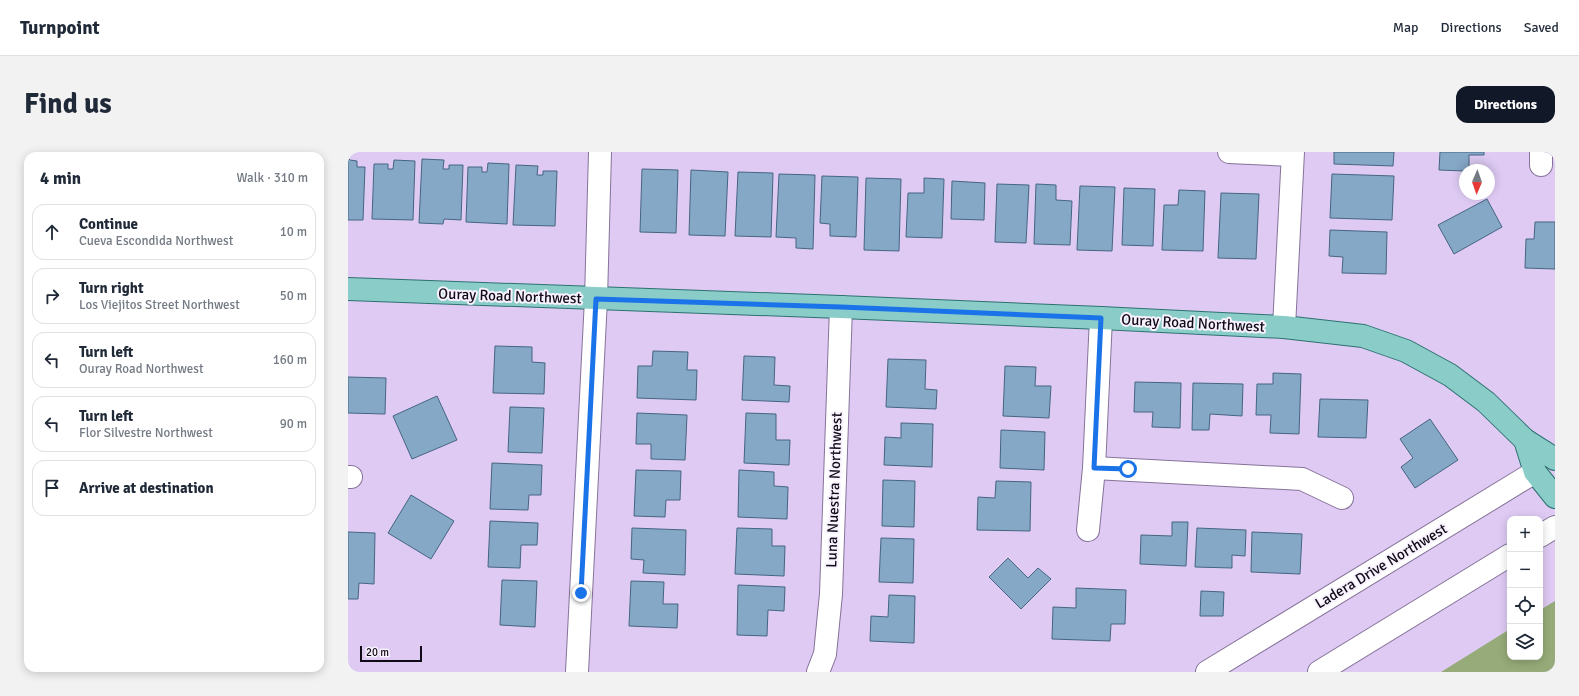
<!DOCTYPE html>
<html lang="en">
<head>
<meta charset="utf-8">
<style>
  body { margin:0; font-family:Signika,sans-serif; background:#f2f2f3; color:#1f2937 }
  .controls { position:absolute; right:12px; bottom:12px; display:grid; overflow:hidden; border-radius:8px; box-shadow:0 2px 10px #0003 }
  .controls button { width:36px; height:36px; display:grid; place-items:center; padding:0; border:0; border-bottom:1px solid #e0e1e3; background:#fff; color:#1f2937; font:20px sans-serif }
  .compass { position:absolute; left:1111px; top:12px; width:36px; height:36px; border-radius:50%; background:#fff; box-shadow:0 2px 10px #0003; rotate:182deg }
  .scale { position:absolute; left:12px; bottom:10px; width:62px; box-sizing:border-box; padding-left:4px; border:2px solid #110a17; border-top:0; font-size:11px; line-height:14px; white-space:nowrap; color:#110a17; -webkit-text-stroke:3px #f8f2ff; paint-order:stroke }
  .stop { position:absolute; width:12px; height:12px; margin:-9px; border:3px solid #1a73e8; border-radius:50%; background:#fff }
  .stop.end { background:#1a73e8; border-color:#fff; box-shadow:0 1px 4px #0008 }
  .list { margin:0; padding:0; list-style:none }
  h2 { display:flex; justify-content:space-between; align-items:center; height:52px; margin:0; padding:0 16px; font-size:17px }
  h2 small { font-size:13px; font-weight:400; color:#747a83 }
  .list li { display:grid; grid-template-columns:26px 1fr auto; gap:12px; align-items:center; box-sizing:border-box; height:56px; margin:0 8px 8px; padding:0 8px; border:1px solid #e0e1e3; border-radius:12px }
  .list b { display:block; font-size:15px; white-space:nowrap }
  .list p { margin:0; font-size:13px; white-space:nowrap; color:#747a83 }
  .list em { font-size:13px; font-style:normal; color:#747a83 }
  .icon { flex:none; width:22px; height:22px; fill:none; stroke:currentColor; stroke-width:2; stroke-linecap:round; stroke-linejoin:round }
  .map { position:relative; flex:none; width:1207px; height:520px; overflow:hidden; border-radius:12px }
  header { display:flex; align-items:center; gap:24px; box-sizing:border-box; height:56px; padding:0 20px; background:#fff; border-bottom:1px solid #e0e1e3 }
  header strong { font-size:19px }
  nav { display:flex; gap:22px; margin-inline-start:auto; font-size:14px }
  .intro { display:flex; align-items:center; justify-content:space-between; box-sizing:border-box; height:96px; padding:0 24px }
  h1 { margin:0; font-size:28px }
  .button { padding:10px 18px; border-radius:12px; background:#111827; color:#fff; font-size:14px; font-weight:700 }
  main { display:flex; gap:24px; padding:0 24px }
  aside { flex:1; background:#fff; border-radius:12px; box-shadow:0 2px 10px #0003 }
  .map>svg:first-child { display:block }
  .green { fill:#96ab79 }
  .building { fill:#86a8c7; stroke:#456582 }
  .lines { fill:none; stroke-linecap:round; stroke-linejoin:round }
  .minor-casing { stroke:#867399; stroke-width:24 }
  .major-casing { stroke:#2d7271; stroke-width:24 }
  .minor { stroke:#fff; stroke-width:22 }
  .major { stroke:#8accc7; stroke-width:22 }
  .route { stroke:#1a73e8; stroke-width:5 }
  .labels { text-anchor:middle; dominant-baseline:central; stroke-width:4; stroke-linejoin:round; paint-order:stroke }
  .street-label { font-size:15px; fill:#110a17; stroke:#f8f2ff }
</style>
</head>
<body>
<header>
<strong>Turnpoint</strong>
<nav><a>Map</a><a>Directions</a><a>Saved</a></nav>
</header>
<div class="intro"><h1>Find us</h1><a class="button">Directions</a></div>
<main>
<aside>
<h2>4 min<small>Walk · 310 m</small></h2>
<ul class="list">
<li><svg class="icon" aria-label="ahead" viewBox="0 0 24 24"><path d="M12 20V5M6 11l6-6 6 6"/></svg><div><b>Continue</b><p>Cueva Escondida Northwest</p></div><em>10 m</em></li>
<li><svg class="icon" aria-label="right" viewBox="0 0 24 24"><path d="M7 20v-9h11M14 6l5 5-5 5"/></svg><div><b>Turn right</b><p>Los Viejitos Street Northwest</p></div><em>50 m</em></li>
<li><svg class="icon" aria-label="left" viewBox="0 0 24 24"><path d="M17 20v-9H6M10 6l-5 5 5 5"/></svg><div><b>Turn left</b><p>Ouray Road Northwest</p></div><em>160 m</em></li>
<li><svg class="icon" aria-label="left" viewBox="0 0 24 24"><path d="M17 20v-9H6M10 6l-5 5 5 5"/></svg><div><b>Turn left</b><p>Flor Silvestre Northwest</p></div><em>90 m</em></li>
<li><svg class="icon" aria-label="arrive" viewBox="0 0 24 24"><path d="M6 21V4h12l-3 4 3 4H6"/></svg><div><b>Arrive at destination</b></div></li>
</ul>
</aside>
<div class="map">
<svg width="1207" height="520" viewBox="0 0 1207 520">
  <rect width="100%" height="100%" fill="#decaf3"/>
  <polygon class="green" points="1207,449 1207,520 1093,520 1162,477 1162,505 1192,505 1192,458"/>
  <g class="building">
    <polygon points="986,0 1046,0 1045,14 986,12"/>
    <polygon points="1092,0 1136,0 1136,3 1121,3 1121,18 1117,18 1117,19 1091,18"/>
    <polygon points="0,6 2,8 9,9 9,15 17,15 15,68 0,68"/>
    <polygon points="74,7 96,8 95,17 101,17 101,13 115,13 113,68 96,67 95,72 71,71"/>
    <polygon points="46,8 67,9 65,68 24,67 26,12 40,12 40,17 45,17"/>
    <polygon points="140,11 161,12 159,72 118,70 120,15 134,15 134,20 139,20"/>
    <polygon points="168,13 190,14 189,23 195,23 195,19 209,19 207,74 165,73"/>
    <polygon points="294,17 330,18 328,81 292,80"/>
    <polygon points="343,18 380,20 377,84 341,83"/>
    <polygon points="390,20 425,21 423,85 387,84"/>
    <polygon points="431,22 467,23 465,97 448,96 448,86 428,85"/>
    <polygon points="984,22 1046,24 1044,68 982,66"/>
    <polygon points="474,24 510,25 508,85 482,84 482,72 472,71"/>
    <polygon points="518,26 553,27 551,99 516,98"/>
    <polygon points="576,26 596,27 594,86 558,85 560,41 576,41"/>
    <polygon points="604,29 637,31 636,68 603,67"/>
    <polygon points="649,32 681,33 678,91 647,90"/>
    <polygon points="688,32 708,33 708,48 724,49 722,93 686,92"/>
    <polygon points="732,34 767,35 764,99 729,98"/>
    <polygon points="776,36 807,37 805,94 774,93"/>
    <polygon points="831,38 857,39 855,99 814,98 816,53 830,53"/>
    <polygon points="873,41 911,42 908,107 870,106"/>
    <polygon points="1139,47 1154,75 1106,102 1090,73"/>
    <polygon points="1187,70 1207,70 1207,117 1177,116 1178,87 1186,87"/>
    <polygon points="982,78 1039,80 1038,122 994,121 995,105 981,104"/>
    <polygon points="147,194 184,195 184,210 197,211 196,242 145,241"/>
    <polygon points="305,199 340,200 339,218 349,218 348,248 289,246 290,214 304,214"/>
    <polygon points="396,204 427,205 426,233 442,234 441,250 394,248"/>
    <polygon points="540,207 578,208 577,237 589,238 588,257 538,255"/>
    <polygon points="657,214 688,215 687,234 703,234 701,266 655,264"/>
    <polygon points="925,221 953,222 951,282 922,281 923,263 908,263 909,232 925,232"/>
    <polygon points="0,225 38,226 37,262 0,261"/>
    <polygon points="787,230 833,231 832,276 804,275 805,260 786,260"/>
    <polygon points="845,231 895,232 894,264 862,262 861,278 844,278"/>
    <polygon points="89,244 109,288 64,307 45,264"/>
    <polygon points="972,247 1020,248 1018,286 970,285"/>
    <polygon points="162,255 196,256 194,301 160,300"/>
    <polygon points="289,261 339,263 337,308 303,307 303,292 288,292"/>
    <polygon points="398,261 428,262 428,288 442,288 441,313 396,311"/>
    <polygon points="1082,267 1110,308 1067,336 1053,315 1065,306 1052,287"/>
    <polygon points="553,271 585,272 584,315 536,313 537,285 553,286"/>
    <polygon points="653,278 697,280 696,318 652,316"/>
    <polygon points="144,311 194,313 193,343 181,343 180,358 142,357"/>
    <polygon points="288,318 333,319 332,348 318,348 317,365 286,364"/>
    <polygon points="391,318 426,320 426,334 440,335 439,367 390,365"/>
    <polygon points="535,328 567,329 566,375 534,374"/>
    <polygon points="648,329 683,330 682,379 629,378 630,345 647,346"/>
    <polygon points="63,343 106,369 83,407 40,381"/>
    <polygon points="142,369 190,371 189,393 173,393 172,416 140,415"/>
    <polygon points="824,370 840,370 838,414 792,412 793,383 824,384"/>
    <polygon points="284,376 338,378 337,423 295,421 296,408 283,407"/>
    <polygon points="389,376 424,377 424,394 437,394 436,424 387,422"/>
    <polygon points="849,376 898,378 897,404 884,403 884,416 847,415"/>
    <polygon points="0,380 27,381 26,432 11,431 10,447 0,447"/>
    <polygon points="904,380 954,382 952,422 903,420"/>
    <polygon points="533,386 566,387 565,431 531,430"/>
    <polygon points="660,406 680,426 690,416 703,427 673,457 641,425"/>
    <polygon points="154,428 189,429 187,475 152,473"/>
    <polygon points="283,429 316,430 315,452 330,452 329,476 281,474"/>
    <polygon points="390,433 437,435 436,459 420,458 419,484 389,483"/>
    <polygon points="728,436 778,438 777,472 763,472 762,489 704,487 705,455 728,456"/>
    <polygon points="853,439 876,440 875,464 852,464"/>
    <polygon points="541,443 567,444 566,491 522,489 523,464 540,465"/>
  </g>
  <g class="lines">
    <defs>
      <g id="minor">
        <polyline points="881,0 944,3"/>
        <polyline points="1193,13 1193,0"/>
        <polyline points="936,175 945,0"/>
        <polyline points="746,316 954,327 994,346"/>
        <polyline points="0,325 3,325"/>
        <polyline points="740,378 746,316 753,166"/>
        <polyline points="1192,384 1207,375"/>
        <polyline points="229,520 248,147 252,0"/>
        <polyline points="470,520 477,502 483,442 493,155"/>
        <polyline points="859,520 1187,320"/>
        <polyline points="971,520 1162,403"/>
      </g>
      <g id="major">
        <polyline points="0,137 493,155 753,166 936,175 1015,184 1058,199 1102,223 1138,250 1177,288 1207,307"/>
        <polyline points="1177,288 1187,320 1207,345"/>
      </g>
    </defs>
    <use href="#minor" class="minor-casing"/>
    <use href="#major" class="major-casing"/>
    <use href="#minor" class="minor"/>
    <use href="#major" class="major"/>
  </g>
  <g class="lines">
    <polyline class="route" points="233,441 248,147 493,155 753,166 746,316 780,317"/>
  </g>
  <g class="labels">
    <g class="street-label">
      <text transform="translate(162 144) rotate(2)">Ouray Road Northwest</text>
      <text transform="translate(845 171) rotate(3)">Ouray Road Northwest</text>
      <text transform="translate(486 338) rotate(-88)">Luna Nuestra Northwest</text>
      <text transform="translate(1033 414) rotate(-31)">Ladera Drive Northwest</text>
    </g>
  </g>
</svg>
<div class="controls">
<button>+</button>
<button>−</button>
<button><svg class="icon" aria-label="locate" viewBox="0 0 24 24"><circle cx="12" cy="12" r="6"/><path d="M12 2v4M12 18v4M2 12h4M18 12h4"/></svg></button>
<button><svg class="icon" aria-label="layers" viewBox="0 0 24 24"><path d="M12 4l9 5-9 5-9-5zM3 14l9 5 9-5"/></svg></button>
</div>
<svg class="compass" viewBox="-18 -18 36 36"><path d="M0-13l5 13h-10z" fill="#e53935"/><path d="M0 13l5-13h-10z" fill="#747a83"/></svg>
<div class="scale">20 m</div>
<div class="stop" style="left:780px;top:317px"></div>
<div class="stop end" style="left:233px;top:441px"></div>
</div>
</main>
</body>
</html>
